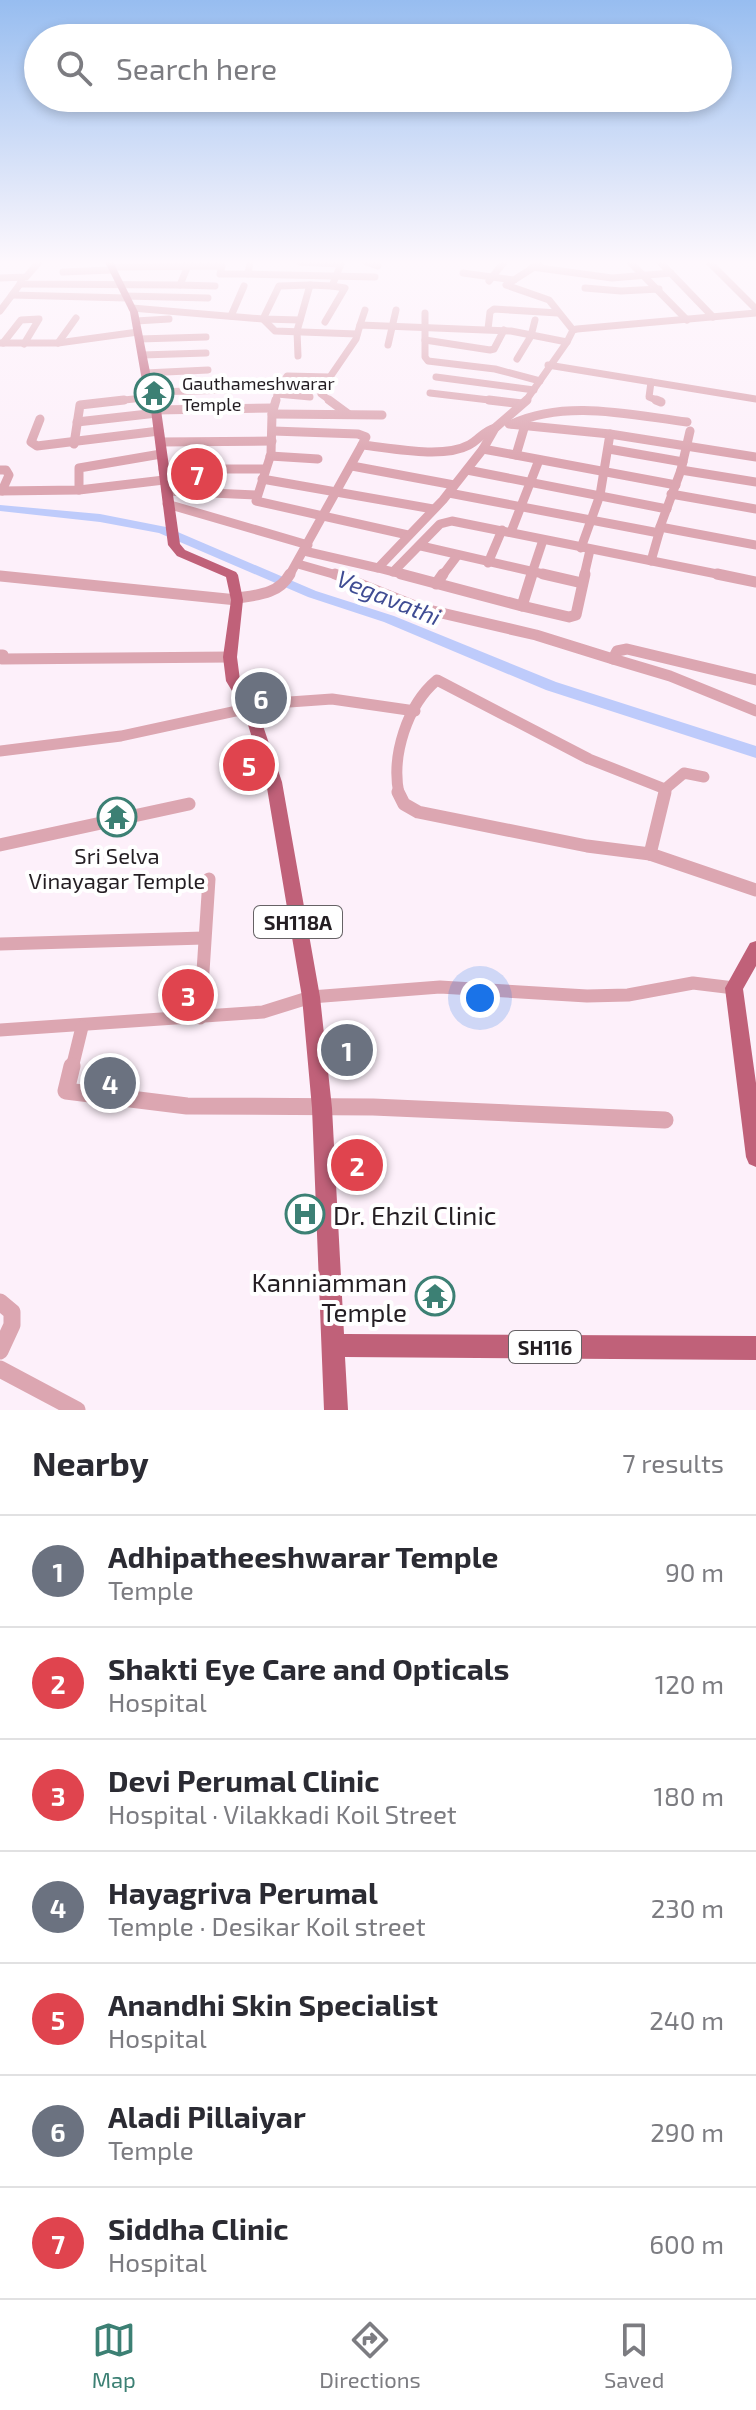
<!DOCTYPE html>
<html lang="en">
<head>
<meta charset="utf-8">
<style>
  body { margin:0; font-family:"Exo 2",sans-serif; background:#f7f7f7; color:#2b2b33 }
  .you { position:absolute; left:480px; top:998px; width:28px; height:28px; margin:-20px; border:6px solid #fff; border-radius:50%; background:#1a73e8; box-shadow:0 0 0 12px #1a73e833 }
  .badge { display:grid; place-items:center; width:52px; height:52px; border-radius:50%; background:#3c8074; color:#fff; font-size:26px; font-weight:700 }
  .pin { position:absolute; translate:-50% -50%; border:4px solid #fff; box-shadow:0 2px 8px #0006 }
  .list { margin:0; padding:0; list-style:none }
  h2 { display:flex; justify-content:space-between; align-items:center; height:104px; margin:0; padding:0 32px; font-size:34px }
  h2 small { font-size:26px; font-weight:400; color:#7c7c81 }
  .list li { display:grid; grid-template-columns:52px 1fr auto; gap:24px; align-items:center; box-sizing:border-box; height:112px; padding:0 32px; border-top:2px solid #e1e1e2 }
  .list b { display:block; font-size:30px; white-space:nowrap }
  .list p { margin:0; font-size:26px; white-space:nowrap; color:#7c7c81 }
  .list em { font-size:26px; font-style:normal; color:#7c7c81 }
  .icon { flex:none; width:44px; height:44px; fill:none; stroke:currentColor; stroke-width:2; stroke-linecap:round; stroke-linejoin:round }
  .map { position:relative; flex:none; width:756px; height:1410px; overflow:hidden }
  .search { position:absolute; background:#fff; box-shadow:0 4px 12px #0003; left:24px; right:24px; top:24px; height:88px; display:flex; align-items:center; gap:20px; box-sizing:border-box; padding:0 28px; border-radius:44px; color:#7c7c81; font-size:30px }
  .sheet { height:888px; background:#fff }
  nav { display:flex; justify-content:space-around; align-items:center; box-sizing:border-box; height:112px; border-top:2px solid #e1e1e2; background:#fff; font-size:22px; color:#7c7c81 }
  nav a { display:grid; justify-items:center; gap:4px }
  nav .on { color:#3c8074 }
  .map>svg:first-child { display:block }
  .lines { fill:none; stroke-linecap:round; stroke-linejoin:round }
  .river { fill:#becbfb; fill-rule:evenodd }
  .minor-far4 { stroke:#dca6b1; stroke-width:7 }
  .minor-far3 { stroke:#dca6b1; stroke-width:9 }
  .minor-far2 { stroke:#dca6b1; stroke-width:11 }
  .minor-far1 { stroke:#dca6b1; stroke-width:13 }
  .minor { stroke:#dca6b1; stroke-width:17 }
  .major { fill:#c06179; fill-rule:evenodd }
  .labels { text-anchor:middle; dominant-baseline:central; stroke-width:8; stroke-linejoin:round; paint-order:stroke }
  .far-poi-label { font-size:18px; fill:#241e23; stroke:#fff; text-anchor:start }
  .shield { fill:#fff; stroke:#666265; stroke-width:2 }
  .shield-label { font-size:20px; font-weight:bold; fill:#241e23 }
  .poi-label { font-size:22px; fill:#241e23; stroke:#fff }
  .water-label { font-size:24px; font-style:italic; fill:#3f4c93; stroke:#fff }
  .near-poi-label { font-size:26px; fill:#241e23; stroke:#fff; text-anchor:start }
</style>
</head>
<body>
<div class="map">
<svg width="756" height="1410" viewBox="0 0 756 1410">
  <rect width="100%" height="100%" fill="#fdf0fa"/>
  <g class="lines">
    <polygon class="river" points="0,505 100,514 166,527 316,591 394,616 556,682 756,746 756,758 546,690 384,622 308,597 159,533 100,522 0,511"/>
    <g class="minor-far4">
      <polyline points="366,262 378,266"/>
      <polyline points="630,262 687,320"/>
      <polyline points="660,262 713,317"/>
      <polyline points="709,262 756,309"/>
      <polyline points="189,263 180,285 215,286"/>
      <polyline points="539,264 506,285 549,300 573,330"/>
      <polyline points="111,267 222,266 220,274 248,274 250,262"/>
      <polyline points="532,267 612,278 671,273"/>
      <polyline points="63,272 112,270"/>
      <polyline points="463,273 514,280"/>
      <polyline points="248,274 375,277"/>
      <polyline points="0,278 26,277 39,262"/>
      <polyline points="22,278 20,284 180,285"/>
      <polyline points="489,281 504,262"/>
      <polyline points="20,284 12,295 127,298"/>
      <polyline points="585,288 621,291 659,289"/>
      <polyline points="125,296 208,298"/>
      <polyline points="132,308 263,319 275,331 357,334"/>
      <polyline points="0,311 12,295"/>
      <polyline points="425,313 425,357 428,361 495,369 540,381"/>
      <polyline points="231,316 244,286"/>
      <polyline points="300,320 263,319 279,286 310,285"/>
      <polyline points="136,321 169,319"/>
      <polyline points="325,322 345,288 332,286"/>
      <polyline points="360,325 365,310"/>
      <polyline points="488,329 490,312 494,309 558,313"/>
      <polyline points="139,339 206,337"/>
      <polyline points="425,340 490,350 494,349 504,330"/>
      <polyline points="567,342 573,330 577,329 756,313"/>
      <polyline points="0,343 58,343 138,332"/>
      <polyline points="3,343 21,320 39,319 24,344"/>
      <polyline points="58,343 76,318"/>
      <polyline points="388,345 396,310"/>
      <polyline points="142,355 206,353"/>
      <polyline points="298,356 297,331 310,285 332,286 341,264 300,262"/>
      <polyline points="517,359 531,336 535,320"/>
      <polyline points="548,365 756,399"/>
      <polyline points="145,373 208,370"/>
      <polyline points="330,377 321,394 332,402"/>
      <polyline points="436,377 534,390"/>
      <polyline points="651,382 649,397 661,402"/>
      <polyline points="279,389 287,376 330,377 356,339 360,325 511,331 567,342 525,402"/>
      <polyline points="149,392 279,389 275,402"/>
      <polyline points="430,393 506,402"/>
      <polyline points="277,394 310,397"/>
      <polyline points="106,402 152,397"/>
    </g>
    <g class="minor-far3">
      <polyline points="276,400 272,414 271,454 256,501 408,535"/>
      <polyline points="329,400 348,414"/>
      <polyline points="489,400 522,404"/>
      <polyline points="656,400 661,402"/>
      <polyline points="156,410 273,408"/>
      <polyline points="272,414 382,415"/>
      <polyline points="40,419 31,442 37,446 159,431"/>
      <polyline points="77,422 157,413"/>
      <polyline points="509,424 610,434"/>
      <path d="M 512,424 C 567,399 630,415 687,422"/>
      <polyline points="273,431 358,434 366,437 362,445"/>
      <polyline points="160,442 272,441"/>
      <polyline points="74,444 80,405 124,400"/>
      <polyline points="483,449 676,485"/>
      <polyline points="609,449 683,462"/>
      <polyline points="516,455 525,425"/>
      <polyline points="270,456 318,459"/>
      <polyline points="352,466 454,485"/>
      <polyline points="163,469 265,469"/>
      <polyline points="0,470 6,470 9,475 2,491"/>
      <polyline points="467,470 667,509"/>
      <polyline points="681,470 756,482"/>
      <polyline points="262,479 433,509"/>
      <polyline points="79,490 79,468 161,454"/>
      <polyline points="0,491 79,490 164,480"/>
      <polyline points="166,491 256,495"/>
      <polyline points="449,493 659,533 660,527 756,545"/>
      <polyline points="671,494 756,509"/>
      <polyline points="167,504 308,545"/>
      <polyline points="660,527 681,470 690,431"/>
      <polyline points="511,532 539,460"/>
      <polyline points="421,546 552,576"/>
      <polyline points="581,548 600,495 610,434 756,457"/>
      <polyline points="304,551 378,568"/>
      <polyline points="651,561 659,533"/>
      <polyline points="488,563 502,530"/>
      <polyline points="298,564 340,576"/>
      <polyline points="393,572 440,524 452,521 727,576"/>
      <path d="M 289,576 L 362,445 C 391,448 443,459 469,445 C 479,440 483,431 495,428"/>
      <polyline points="409,576 378,568 443,500 483,449 495,428 527,400"/>
      <polyline points="442,576 457,556"/>
      <polyline points="531,576 543,540"/>
      <polyline points="584,576 590,550"/>
    </g>
    <g class="minor-far2">
      <polyline points="335,574 420,608 536,635 613,659 617,651 627,649 756,680"/>
      <polyline points="401,574 522,606 532,574"/>
      <polyline points="543,574 582,583"/>
      <polyline points="717,574 756,582"/>
      <polyline points="0,576 237,600"/>
      <polyline points="436,584 443,574"/>
      <path d="M 237,598 C 258,595 279,594 290,574"/>
      <polyline points="522,606 569,617 576,615 585,574"/>
      <polyline points="0,655 3,655 2,659 230,657"/>
      <polyline points="613,659 670,676 756,711"/>
      <polyline points="248,705 332,699 415,711"/>
      <polyline points="0,751 121,736 250,708"/>
      <polyline points="665,789 684,773 704,777"/>
      <path d="M 399,794 C 391,756 407,705 437,680 L 589,759 L 665,789 L 665,794"/>
    </g>
    <g class="minor-far1">
      <polyline points="398,792 404,804 418,812 587,846 650,854"/>
      <polyline points="0,845 189,804"/>
      <polyline points="650,854 756,890"/>
      <polyline points="650,854 665,792"/>
      <polyline points="0,944 204,938"/>
      <polyline points="200,1018 209,879"/>
      <polyline points="0,1030 263,1012 311,997 440,987 587,996 628,995 693,983 734,988"/>
      <polyline points="72,1068 82,1027"/>
    </g>
    <g class="minor">
      <polyline points="72,1066 66,1091 187,1106 373,1107 665,1120"/>
      <polyline points="0,1302 12,1312 12,1325 0,1351"/>
      <polyline points="0,1369 77,1410"/>
    </g>
    <g class="major">
      <polygon points="105,262 113,262 138,312 154,392 161,410 180,544 185,550 236,572 238,575 243,600 237,657 240,680 257,708 282,782 320,997 332,1108 344,1334 756,1336 756,1360 345,1357 348,1410 324,1410 312,1108 302,997 266,782 243,709 226,681 223,657 231,600 226,577 177,556 168,545 151,410 144,392 130,312"/>
      <polygon points="756,941 756,966 743,989 756,1083 756,1167 749,1164 746,1157 725,988 750,943"/>
    </g>
  </g>
  <linearGradient id="sky" x2="0" y2="1"><stop stop-color="#97bdf0"/><stop offset="0.57" stop-color="#fef8fd"/><stop offset="1" stop-color="#fef8fd" stop-opacity="0"/></linearGradient>
  <rect width="756" height="460" fill="url(#sky)"/>
  <defs>
    <symbol id="temple-ring" viewBox="-11 -11 22 22"><circle r="9.5" fill="#fff" stroke="#3c8074" stroke-width="1.5"/><path d="M0-6L5-2H3V0L6.5 2.5H4V6H1.5V3h-3V6H-4V2.5H-6.5L-3 0V-2H-5Z" fill="#3c8074"/></symbol>
    <symbol id="hospital-ring" viewBox="-11 -11 22 22"><circle r="9.5" fill="#fff" stroke="#3c8074" stroke-width="1.5"/><path d="M-5-5h3v3.5h4V-5h3V5h-3V1.5h-4V5h-3Z" fill="#3c8074"/></symbol>
  </defs>
  <g fill-rule="evenodd">
    <use href="#temple-ring" x="132" y="371" width="44" height="44"/>
    <use href="#temple-ring" x="95" y="795" width="44" height="44"/>
    <use href="#hospital-ring" x="283" y="1192" width="44" height="44"/>
    <use href="#temple-ring" x="413" y="1274" width="44" height="44"/>
  </g>
  <g class="labels">
    <g class="far-poi-label">
      <text x="182" y="383">Gauthameshwarar<tspan x="182" dy="21">Temple</tspan></text>
    </g>
    <g class="shield">
      <rect x="254" y="906" width="88" height="32" rx="6"/>
      <rect x="509" y="1331" width="72" height="32" rx="6"/>
    </g>
    <g class="shield-label">
      <text x="298" y="922">SH118A</text>
      <text x="545" y="1347">SH116</text>
    </g>
    <g class="poi-label">
      <text x="117" y="855">Sri Selva<tspan x="117" dy="25">Vinayagar Temple</tspan></text>
    </g>
    <g class="water-label">
      <text transform="translate(389 597) rotate(22)">Vegavathi</text>
    </g>
    <g class="near-poi-label">
      <text x="333" y="1214">Dr. Ehzil Clinic</text>
      <text x="407" y="1281" text-anchor="end">Kanniamman<tspan x="407" dy="30">Temple</tspan></text>
    </g>
  </g>
</svg>
<div class="you"></div>
<div class="pin badge" style="left:347px;top:1050px;background:#6b7280">1</div>
<div class="pin badge" style="left:357px;top:1165px;background:#e0444e">2</div>
<div class="pin badge" style="left:188px;top:995px;background:#e0444e">3</div>
<div class="pin badge" style="left:110px;top:1083px;background:#6b7280">4</div>
<div class="pin badge" style="left:249px;top:765px;background:#e0444e">5</div>
<div class="pin badge" style="left:261px;top:698px;background:#6b7280">6</div>
<div class="pin badge" style="left:197px;top:474px;background:#e0444e">7</div>
<div class="search"><svg class="icon" aria-label="search" viewBox="0 0 24 24"><circle cx="10" cy="10" r="6"/><path d="M15 15l6 6"/></svg>Search here</div>
</div>
<section class="sheet">
<h2>Nearby<small>7 results</small></h2>
<ul class="list">
<li><span class="badge" style="background:#6b7280">1</span><div><b>Adhipatheeshwarar Temple</b><p>Temple</p></div><em>90 m</em></li>
<li><span class="badge" style="background:#e0444e">2</span><div><b>Shakti Eye Care and Opticals</b><p>Hospital</p></div><em>120 m</em></li>
<li><span class="badge" style="background:#e0444e">3</span><div><b>Devi Perumal Clinic</b><p>Hospital · Vilakkadi Koil Street</p></div><em>180 m</em></li>
<li><span class="badge" style="background:#6b7280">4</span><div><b>Hayagriva Perumal</b><p>Temple · Desikar Koil street</p></div><em>230 m</em></li>
<li><span class="badge" style="background:#e0444e">5</span><div><b>Anandhi Skin Specialist</b><p>Hospital</p></div><em>240 m</em></li>
<li><span class="badge" style="background:#6b7280">6</span><div><b>Aladi Pillaiyar</b><p>Temple</p></div><em>290 m</em></li>
<li><span class="badge" style="background:#e0444e">7</span><div><b>Siddha Clinic</b><p>Hospital</p></div><em>600 m</em></li>
</ul>
</section>
<nav>
<a class="on"><svg class="icon" aria-label="map" viewBox="0 0 24 24"><path d="M3 6l6-2 6 2 6-2v14l-6 2-6-2-6 2zM9 4v14M15 6v14"/></svg>Map</a>
<a><svg class="icon" aria-label="directions" viewBox="0 0 24 24"><path d="M12 3l9 9-9 9-9-9zM9 14v-3h6M13 9l2 2-2 2"/></svg>Directions</a>
<a><svg class="icon" aria-label="saved" viewBox="0 0 24 24"><path d="M7 4h10v16l-5-4-5 4z"/></svg>Saved</a>
</nav>
</body>
</html>
